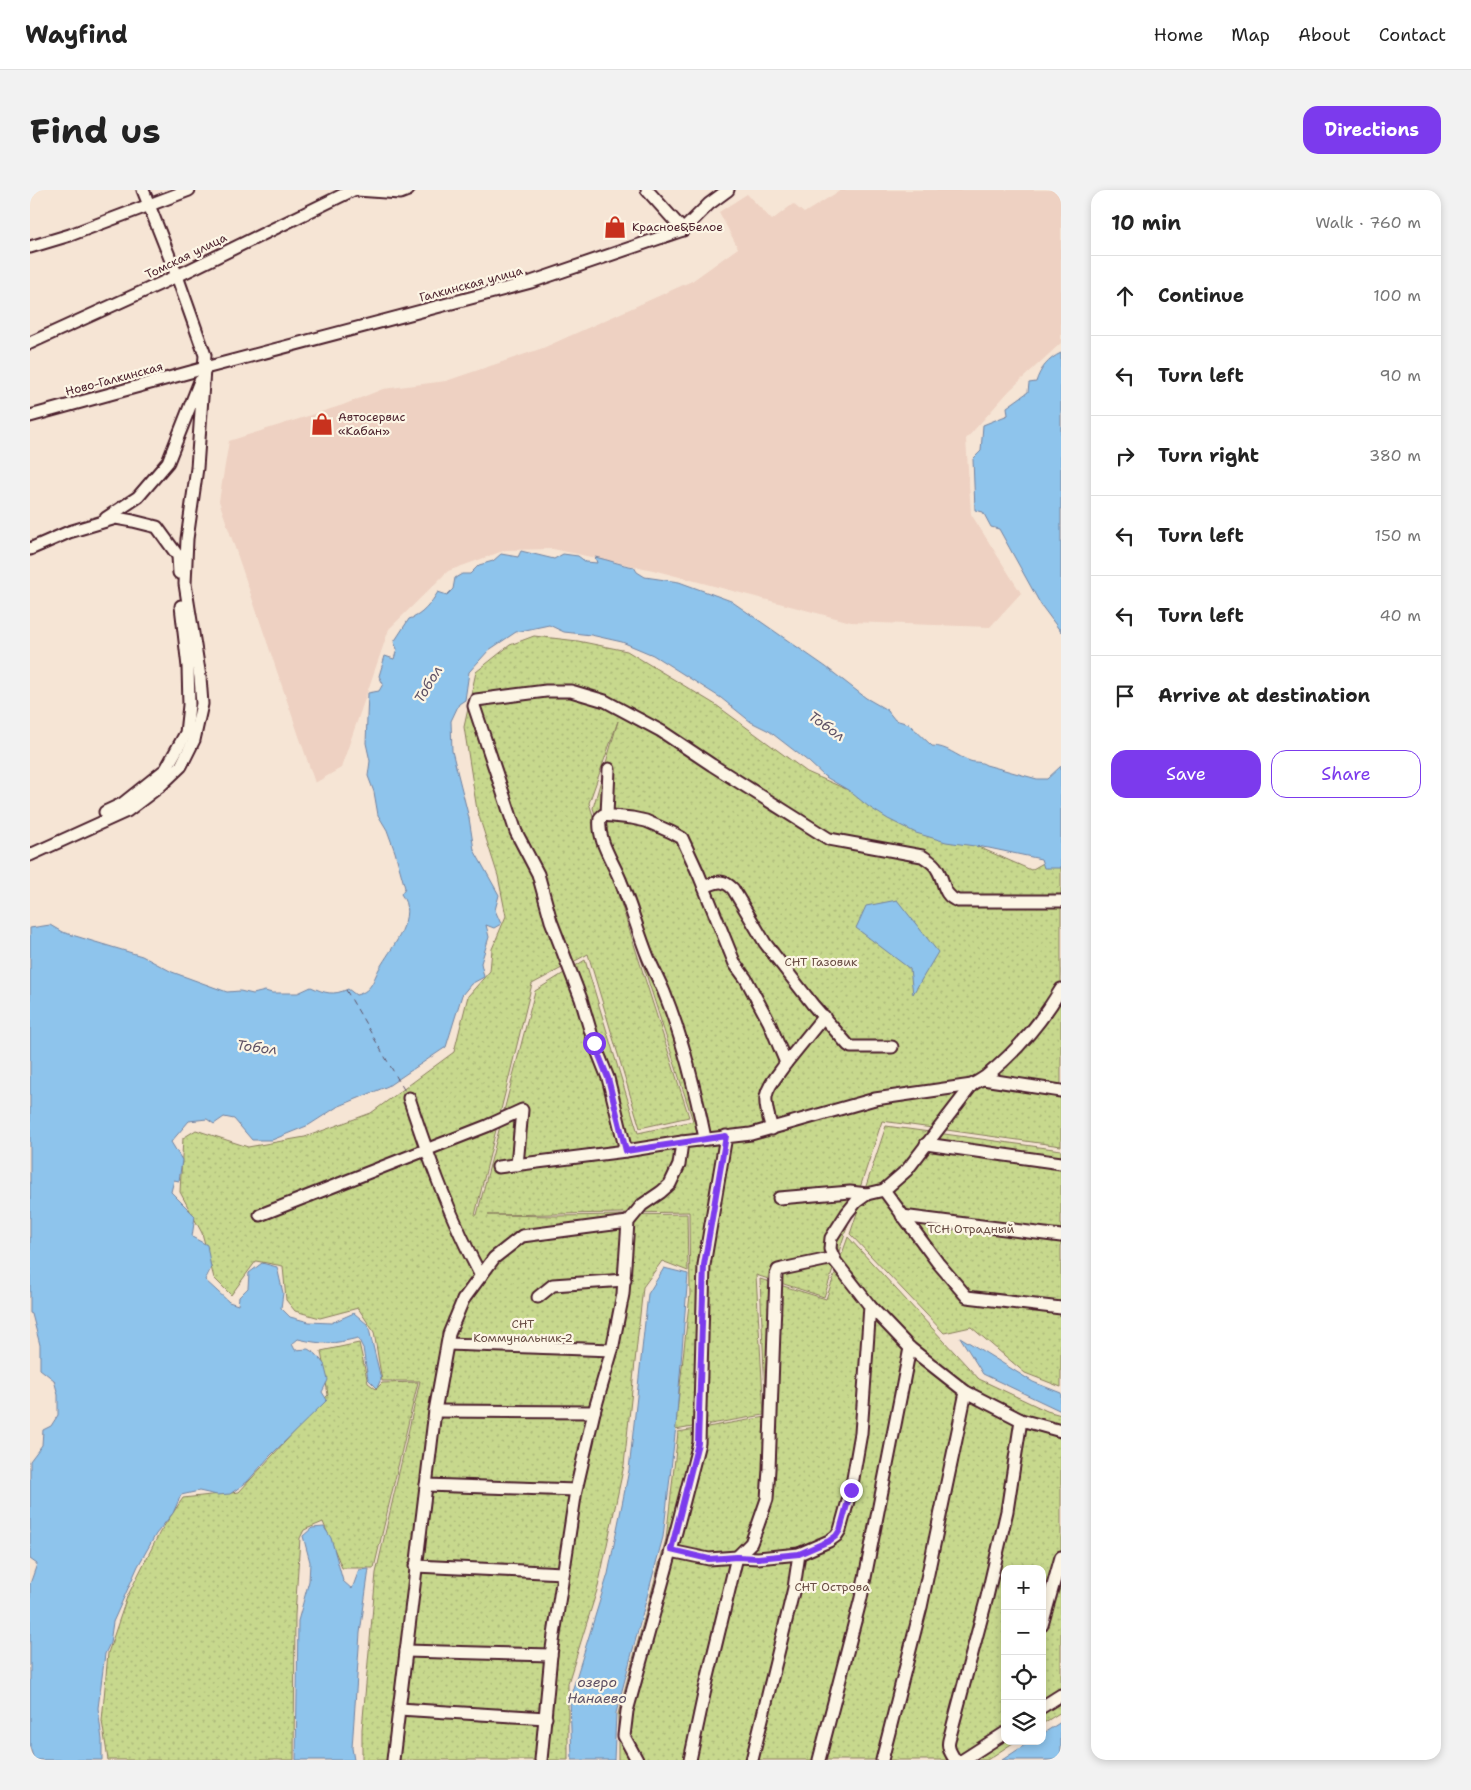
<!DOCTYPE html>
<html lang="en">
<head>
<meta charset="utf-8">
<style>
  body { margin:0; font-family:"Shantell Sans",sans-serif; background:#f2f2f2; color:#222 }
  .controls { position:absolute; right:15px; bottom:15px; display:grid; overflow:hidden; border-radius:10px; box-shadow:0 2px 8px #0003 }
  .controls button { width:45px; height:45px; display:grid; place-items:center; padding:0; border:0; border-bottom:1px solid #e0e0e0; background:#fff; color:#222; font:25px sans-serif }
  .stop { position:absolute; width:15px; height:15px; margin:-11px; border:4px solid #7c3aed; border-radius:50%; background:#fff }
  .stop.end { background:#7c3aed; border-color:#fff; box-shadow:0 1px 5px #0008 }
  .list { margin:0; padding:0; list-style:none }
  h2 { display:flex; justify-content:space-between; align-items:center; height:65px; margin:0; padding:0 20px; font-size:21px }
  h2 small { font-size:16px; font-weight:400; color:#767676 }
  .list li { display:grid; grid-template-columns:32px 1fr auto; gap:15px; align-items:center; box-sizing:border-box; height:80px; padding:0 20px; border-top:1px solid #e0e0e0 }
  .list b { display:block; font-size:19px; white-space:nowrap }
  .list em { font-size:16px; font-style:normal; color:#767676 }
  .actions { display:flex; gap:10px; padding:15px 20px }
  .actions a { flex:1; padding:11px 0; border:1px solid #7c3aed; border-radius:15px; text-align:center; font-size:18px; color:#7c3aed }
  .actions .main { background:#7c3aed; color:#fff }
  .icon { flex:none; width:28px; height:28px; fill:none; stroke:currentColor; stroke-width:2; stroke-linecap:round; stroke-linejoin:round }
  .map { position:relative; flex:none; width:1031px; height:1570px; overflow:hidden; border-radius:15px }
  header { display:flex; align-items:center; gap:30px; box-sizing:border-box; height:70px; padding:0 25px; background:#fff; border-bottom:1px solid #e0e0e0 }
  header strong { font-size:24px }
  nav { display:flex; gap:28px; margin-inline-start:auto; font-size:18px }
  .intro { display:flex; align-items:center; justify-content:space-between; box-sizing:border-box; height:120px; padding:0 30px }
  h1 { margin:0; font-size:35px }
  .button { padding:12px 22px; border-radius:15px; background:#7c3aed; color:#fff; font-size:18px; font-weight:700 }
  main { display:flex; gap:30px; padding:0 30px }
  aside { flex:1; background:#fff; border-radius:15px; box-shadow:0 2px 8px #0003 }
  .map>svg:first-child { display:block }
  .built { fill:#eed1c2 }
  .garden { fill:url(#garden-dots); stroke:#887c5c; fill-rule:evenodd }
  .water { fill:#8ec4ec; stroke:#73829f }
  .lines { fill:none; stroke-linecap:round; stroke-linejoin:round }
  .ferry { stroke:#5e5165; stroke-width:1; stroke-dasharray:6 5; stroke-linecap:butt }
  .minor-casing { stroke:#4a1f2b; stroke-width:15 }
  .minor { stroke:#fcf5e5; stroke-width:11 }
  .route { stroke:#7c3aed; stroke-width:6 }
  .labels { text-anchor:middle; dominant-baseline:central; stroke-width:4.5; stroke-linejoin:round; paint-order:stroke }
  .poi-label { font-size:12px; fill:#4a1f2b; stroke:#fcf5e5; text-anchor:start }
  .street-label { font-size:12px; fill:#4a1f2b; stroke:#fcf5e5 }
  .park-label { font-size:12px; fill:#694d44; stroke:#fcf5e5 }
  .water-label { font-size:14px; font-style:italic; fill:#5e5165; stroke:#fcf5e5 }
</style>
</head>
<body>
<header>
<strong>Wayfind</strong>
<nav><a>Home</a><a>Map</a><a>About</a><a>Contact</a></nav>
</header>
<div class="intro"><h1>Find us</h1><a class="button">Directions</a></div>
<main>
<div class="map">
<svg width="1031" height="1570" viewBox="0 0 1031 1570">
  <defs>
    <pattern id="garden-dots" width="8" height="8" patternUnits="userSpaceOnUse" patternTransform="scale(1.25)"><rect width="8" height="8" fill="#c7d88d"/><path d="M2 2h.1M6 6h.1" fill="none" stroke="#acb97a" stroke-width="1.8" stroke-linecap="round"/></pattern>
  </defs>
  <rect width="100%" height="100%" fill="#f6e5d5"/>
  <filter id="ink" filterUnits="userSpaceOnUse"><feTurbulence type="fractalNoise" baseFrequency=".02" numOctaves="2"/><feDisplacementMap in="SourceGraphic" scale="10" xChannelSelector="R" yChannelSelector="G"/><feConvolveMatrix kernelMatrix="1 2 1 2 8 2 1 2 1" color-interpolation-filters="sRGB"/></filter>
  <g filter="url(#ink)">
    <polygon class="built" points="811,0 1031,0 1031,153 980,200 936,249 941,324 991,403 960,437 821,432 623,380 523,359 476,360 418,381 359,439 311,578 285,593 189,311 199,251 313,215 353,199 416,191 513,158 662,91 708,58 689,22 717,4 742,30 763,14 774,23"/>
    <g class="garden">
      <path d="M 504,446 L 548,451 L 597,461 L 686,515 L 777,582 L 1001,680 L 1031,663 L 1031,956 L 852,931 L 794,1107 L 726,1085 L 734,1225 L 645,1240 L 660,1105 L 659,1022 L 458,1025 L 528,1026 L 657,1024 L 658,1081 L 632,1071 L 613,1097 L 594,1275 L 568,1397 L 538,1493 L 538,1570 L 332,1570 L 332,1539 L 346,1383 L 390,1191 L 352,1191 L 344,1142 L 328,1118 L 290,1128 L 265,1121 L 256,1110 L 253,1076 L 226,1071 L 201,1105 L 184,1088 L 172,1043 L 150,1002 L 153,948 L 166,940 L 218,957 L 275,947 L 341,923 L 424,862 L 438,806 L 460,781 L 462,759 L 476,726 L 468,686 L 447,620 L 434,537 L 446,482 L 480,455 ZM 588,531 L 563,618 L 663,931 L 608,943 L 555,770 L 505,801 L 447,1025 L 445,1025 L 502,794 L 558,764 L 610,938 L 659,927 L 559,613 Z"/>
      <polygon points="856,936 1031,960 1031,1197 995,1183 941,1137 914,1143 820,1044"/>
      <polygon points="818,1047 949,1189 1017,1221 1031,1225 1031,1522 1012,1534 1012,1379 975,1379 975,1551 986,1551 957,1570 588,1570 588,1524 636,1349 648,1242 736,1227 730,1089 796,1109"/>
      <polygon points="329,1153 338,1193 346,1199 352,1193 388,1192 344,1378 312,1378 293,1332 274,1340 270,1348 265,1425 264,1570 78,1570 72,1531 78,1463 97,1407 130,1342 153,1308 209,1302 298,1205 291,1161"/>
    </g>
    <g class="water">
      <path d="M 1031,163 L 1031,442 L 1011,415 L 969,339 L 961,337 L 953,322 L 945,320 L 943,269 L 951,261 L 953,235 L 978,225 L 977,217 L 998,202 L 999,193 L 1006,192 C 1010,179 1018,169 1031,163 Z"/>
      <path d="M 491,361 L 524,369 L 533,364 L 548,366 L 556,372 L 567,373 L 565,367 C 579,370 591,375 604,377 L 607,382 L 615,387 L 649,392 L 701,411 L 796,477 L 836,508 L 857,520 L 865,530 L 879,534 L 902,556 C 917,556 926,566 940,571 C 946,573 950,571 956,575 L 1007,589 L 1017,589 L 1031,576 L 1031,678 L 1014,678 L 1011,669 L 959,658 L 916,652 L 886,643 L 858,629 L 839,617 L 818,600 L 794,586 L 779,572 L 739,541 L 721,532 L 691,508 L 623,465 L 592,452 L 561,445 L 534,442 L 519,435 L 486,442 L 459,460 L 439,482 L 435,510 L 429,514 L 421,531 L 422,561 L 439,628 L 444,660 L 469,705 L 465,720 L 471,734 L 464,738 L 456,735 L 459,747 L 451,773 L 454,787 L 441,794 L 432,805 L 416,857 L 358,896 L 307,917 L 279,935 L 242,950 L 222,950 L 204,929 L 194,927 L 184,934 L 177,929 L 159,931 L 141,952 L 152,970 L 149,991 L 144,990 L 141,1002 L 165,1026 L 162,1047 L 177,1055 L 181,1078 L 175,1090 L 199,1112 L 208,1115 L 209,1107 L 218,1098 L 219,1083 L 232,1073 L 247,1077 L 253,1103 L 251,1118 L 260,1127 L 279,1132 L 301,1133 L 324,1123 L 338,1135 L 351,1189 L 347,1198 L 338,1189 L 333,1158 L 328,1148 C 302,1154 295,1155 268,1149 L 262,1154 L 265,1160 L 278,1159 L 286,1164 L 294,1174 L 298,1190 L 292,1202 L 297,1210 L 240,1266 L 217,1292 L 200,1304 L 187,1305 L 169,1301 L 151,1305 L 143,1323 L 126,1344 L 108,1376 L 83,1432 L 80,1453 L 75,1464 L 68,1518 L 72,1550 L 72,1570 L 4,1570 L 0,1557 L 0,1394 L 7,1374 L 0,1369 L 0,1271 L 12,1255 L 13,1240 L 21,1236 L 28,1225 L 28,1205 L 24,1190 L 10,1179 L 10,1155 L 2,1124 L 0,1123 L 0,738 L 20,735 L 32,742 L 112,766 L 142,782 L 197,802 L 210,801 L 223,804 L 235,801 L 242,803 L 268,803 L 281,797 C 295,803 303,806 318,799 L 326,805 C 344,801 343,787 352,774 C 363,756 388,726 371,704 L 375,698 L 365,662 L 357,640 L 348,625 L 344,602 L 338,586 L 340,571 L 336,553 L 338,503 L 349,501 L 353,494 L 349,486 L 355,466 L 364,469 L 367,459 L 364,452 L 379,429 C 392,426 401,413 408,402 L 417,405 L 423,399 L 425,388 L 432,384 L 440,384 L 449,375 L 463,371 L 471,364 L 488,367 Z"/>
      <polygon points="867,710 908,762 883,804 880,779 826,738 836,716"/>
      <polygon points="634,1078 658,1084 646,1236 633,1347 586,1523 584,1570 542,1570 540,1508 578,1384 599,1280 618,1104"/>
      <polygon points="930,1147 1003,1192 1031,1203 1031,1221 953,1184"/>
      <polygon points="294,1337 301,1348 313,1391 322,1399 329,1380 339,1379 330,1443 322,1558 324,1570 266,1570 268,1431 279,1391 280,1372 273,1346 282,1338"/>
      <polygon points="1031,1532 1031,1570 972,1570 1001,1551 1012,1551 1012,1544"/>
    </g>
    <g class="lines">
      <polyline class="ferry" points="316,800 376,903"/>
      <defs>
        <g id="minor">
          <polyline points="327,0 370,3 378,0"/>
          <polyline points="617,0 653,40"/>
          <polyline points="0,57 40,45 159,0"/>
          <polyline points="0,153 147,86 323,0"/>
          <polyline points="0,226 175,178 501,92 653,40 679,14 698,0"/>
          <polyline points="76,328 108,307 138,272 170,191"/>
          <polyline points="0,359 39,342 86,328 103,331 127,337 148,366 149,383"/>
          <polyline points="75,622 92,614 136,579 156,543 159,515 158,477 151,416"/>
          <polyline points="577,625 579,579"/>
          <polyline points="0,665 97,621 130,596 151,576 164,550 172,514 170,487 155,394 157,349 167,278 175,165 147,86 113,0"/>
          <path d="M 674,697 C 687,692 692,688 703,699 L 735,753 L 783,815 L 818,855 L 821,857 L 862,857"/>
          <path d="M 1031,799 C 1011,833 985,863 955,887 C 951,890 946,892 942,895 L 877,980 L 854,1000 L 908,1073 L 937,1107 L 1031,1118"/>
          <polyline points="756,873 794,826"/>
          <polyline points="953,889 1031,901"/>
          <path d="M 379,908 C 399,969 421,1030 451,1086"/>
          <path d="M 675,948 C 665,899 653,849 634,802 C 629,790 623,779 618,767 C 608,742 601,716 591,692 C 583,671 567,651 570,628 L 573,625 L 602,628 L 616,631 L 641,642 L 652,648 L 669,685 L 705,774 L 716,789 L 739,832 L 756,873 C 734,904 731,902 742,939"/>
          <polyline points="896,954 1031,973"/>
          <path d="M 596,961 L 578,888 L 564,853 L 551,809 L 521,731 L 508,684 L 486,642 L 444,516 L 446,510 L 516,501 L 541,501 L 575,511 L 631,541 L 682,575 L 799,649 L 892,666 C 898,670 904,673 907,679 C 915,691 912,706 928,711 L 1031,711"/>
          <polyline points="468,977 596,961 652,952"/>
          <polyline points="854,1000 837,1004 826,1012 817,1023 801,1048 800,1059 805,1071 840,1116 880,1158 936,1202 991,1230 1031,1241"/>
          <polyline points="749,1008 820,1002 837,1004"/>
          <polyline points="230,1025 457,936 492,920 487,975"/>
          <polyline points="872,1026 1031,1046"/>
          <polyline points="508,1107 523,1095 595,1090"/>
          <polyline points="418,1154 582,1160"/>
          <polyline points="405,1221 564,1222"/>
          <polyline points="396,1295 546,1300"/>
          <polyline points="641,1361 679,1369 707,1367 728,1368 769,1364 799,1351 806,1346 810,1340 821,1300 831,1243 840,1116"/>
          <polyline points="385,1376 533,1383"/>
          <polyline points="1012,1435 1031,1367"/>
          <polyline points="376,1461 521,1465"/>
          <polyline points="1012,1517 1031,1505"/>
          <polyline points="369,1519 516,1528"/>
          <polyline points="363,1570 405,1221 419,1144 433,1110 464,1068 492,1046 598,1032"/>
          <polyline points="511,1570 521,1465 546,1300 564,1222 582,1160 593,1104 598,1032 612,1015 631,1002 640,994 649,975 652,952 721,944 845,909 942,895"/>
          <polyline points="607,1570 594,1546 597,1521 641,1361 669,1253 674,1075 696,946"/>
          <polyline points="660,1570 676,1495 707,1367 721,1353 728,1335 737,1309 739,1279 746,1085 748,1080 752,1079 804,1068"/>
          <polyline points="722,1570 764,1398 769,1364"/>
          <polyline points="789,1570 831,1408 880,1158"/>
          <polyline points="852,1570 891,1417 936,1202"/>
          <path d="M 925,1570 C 921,1563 917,1558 919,1550 L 957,1407 L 977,1321 L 991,1230"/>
          <polyline points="933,1570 975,1543"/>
        </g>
      </defs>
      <use href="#minor" class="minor-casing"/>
      <use href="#minor" class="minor"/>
    </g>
  </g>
  <g class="lines" filter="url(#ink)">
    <polyline class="route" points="564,853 578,888 596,961 696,946 674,1075 668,1253 641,1360 679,1369 707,1367 728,1368 769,1364 799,1351 806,1346 810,1340 821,1300"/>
  </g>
  <defs>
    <symbol id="shop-bare" viewBox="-9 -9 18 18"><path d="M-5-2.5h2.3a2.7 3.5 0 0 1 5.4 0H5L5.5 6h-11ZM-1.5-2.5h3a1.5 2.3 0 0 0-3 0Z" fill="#c8321e" stroke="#fcf5e5" stroke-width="2.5" paint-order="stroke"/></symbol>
  </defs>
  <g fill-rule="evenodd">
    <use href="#shop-bare" x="569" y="21" width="32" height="32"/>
    <use href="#shop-bare" x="276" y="218" width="32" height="32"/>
  </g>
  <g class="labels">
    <g class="poi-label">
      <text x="602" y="37">Красное&amp;Белое</text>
      <text x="308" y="227">Автосервис<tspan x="308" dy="14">«Кабан»</tspan></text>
    </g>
    <g class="street-label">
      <text transform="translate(156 66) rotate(-26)">Томская улица</text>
      <text transform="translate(441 94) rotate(-15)">Галкинская улица</text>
      <text transform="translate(84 189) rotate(-15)">Ново-Галкинская</text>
    </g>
    <g class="park-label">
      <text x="791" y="772">СНТ Газовик</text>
      <text x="941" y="1039">ТСН Отрадный</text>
      <text x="493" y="1134">СНТ<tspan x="493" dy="14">Коммунальник-2</tspan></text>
      <text x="802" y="1397">СНТ Острова</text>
    </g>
    <g class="water-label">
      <text transform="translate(398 494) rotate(-59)">Тобол</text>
      <text transform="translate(797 536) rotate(35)">Тобол</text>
      <text transform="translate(227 857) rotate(7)">Тобол</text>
      <text x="567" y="1492">озеро<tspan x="567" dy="16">Нанаево</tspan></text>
    </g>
  </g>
</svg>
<div class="controls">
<button>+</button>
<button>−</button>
<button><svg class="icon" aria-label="locate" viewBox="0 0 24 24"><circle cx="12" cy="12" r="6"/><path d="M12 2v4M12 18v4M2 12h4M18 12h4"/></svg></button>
<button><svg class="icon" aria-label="layers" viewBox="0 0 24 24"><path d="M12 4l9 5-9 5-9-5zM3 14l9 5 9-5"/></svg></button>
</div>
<div class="stop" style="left:564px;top:853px"></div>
<div class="stop end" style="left:821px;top:1300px"></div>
</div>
<aside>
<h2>10 min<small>Walk · 760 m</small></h2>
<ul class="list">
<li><svg class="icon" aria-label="ahead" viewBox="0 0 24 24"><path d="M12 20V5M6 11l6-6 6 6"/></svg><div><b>Continue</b></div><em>100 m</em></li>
<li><svg class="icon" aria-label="left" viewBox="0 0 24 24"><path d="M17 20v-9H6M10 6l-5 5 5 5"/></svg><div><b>Turn left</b></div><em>90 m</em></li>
<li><svg class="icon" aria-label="right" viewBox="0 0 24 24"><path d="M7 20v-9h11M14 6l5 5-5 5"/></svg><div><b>Turn right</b></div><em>380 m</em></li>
<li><svg class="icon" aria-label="left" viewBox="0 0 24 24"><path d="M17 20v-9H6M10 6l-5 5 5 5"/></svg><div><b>Turn left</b></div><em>150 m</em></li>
<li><svg class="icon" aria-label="left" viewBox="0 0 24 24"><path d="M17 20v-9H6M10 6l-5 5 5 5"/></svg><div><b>Turn left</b></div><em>40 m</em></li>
<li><svg class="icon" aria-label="arrive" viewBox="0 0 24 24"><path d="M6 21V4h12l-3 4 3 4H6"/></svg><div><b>Arrive at destination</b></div></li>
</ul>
<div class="actions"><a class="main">Save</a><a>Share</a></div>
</aside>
</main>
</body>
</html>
